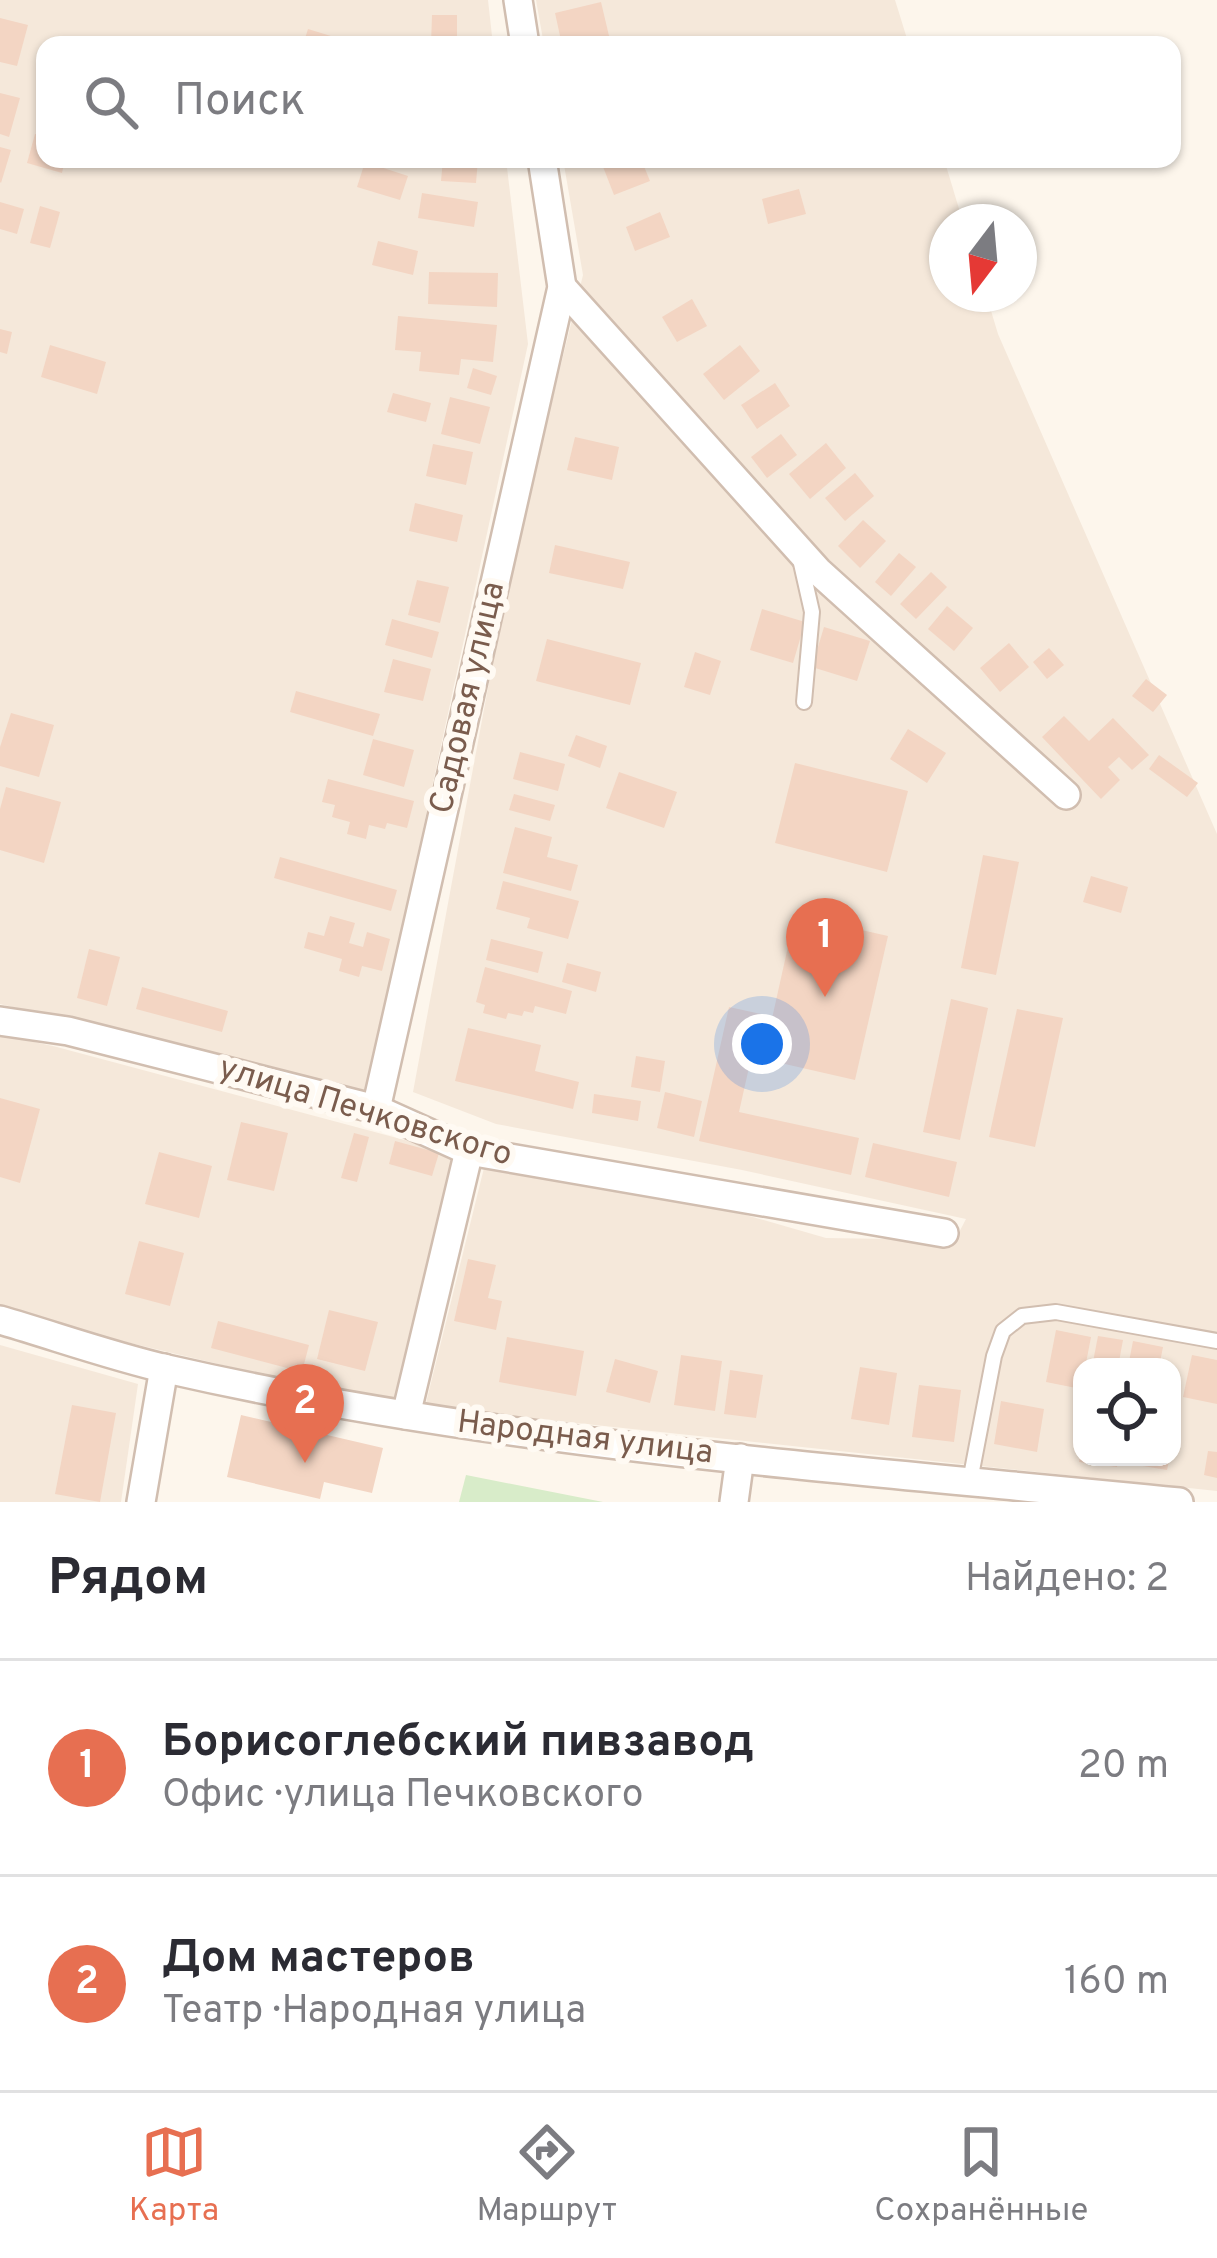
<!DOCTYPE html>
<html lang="ru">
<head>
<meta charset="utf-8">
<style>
  body { margin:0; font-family:Overpass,sans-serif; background:#f7f7f7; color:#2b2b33 }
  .controls { position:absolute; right:36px; bottom:36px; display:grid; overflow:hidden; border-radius:24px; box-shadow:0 3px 9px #0004 }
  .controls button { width:108px; height:108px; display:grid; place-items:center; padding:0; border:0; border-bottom:3px solid #e1e1e2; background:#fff; color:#2b2b33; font:60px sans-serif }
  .compass { position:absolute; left:929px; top:204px; width:108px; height:108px; border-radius:50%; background:#fff; box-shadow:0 3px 9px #0004; rotate:196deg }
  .you { position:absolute; left:762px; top:1044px; width:42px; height:42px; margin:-30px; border:9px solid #fff; border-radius:50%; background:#1a73e8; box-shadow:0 0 0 18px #1a73e833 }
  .badge { display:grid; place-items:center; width:78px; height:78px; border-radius:50%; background:#e76f51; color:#fff; font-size:39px; font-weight:700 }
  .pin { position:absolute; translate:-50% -99px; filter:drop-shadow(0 3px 6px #0008) }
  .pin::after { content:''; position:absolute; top:63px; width:42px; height:36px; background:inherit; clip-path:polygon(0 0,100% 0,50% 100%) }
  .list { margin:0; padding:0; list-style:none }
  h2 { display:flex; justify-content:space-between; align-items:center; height:156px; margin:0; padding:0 48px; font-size:51px }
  h2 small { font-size:39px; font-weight:400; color:#7c7c81 }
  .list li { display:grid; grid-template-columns:78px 1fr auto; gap:36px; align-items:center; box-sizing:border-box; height:216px; padding:0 48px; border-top:3px solid #e1e1e2 }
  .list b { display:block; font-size:45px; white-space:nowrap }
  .list p { margin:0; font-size:39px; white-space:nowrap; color:#7c7c81 }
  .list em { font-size:39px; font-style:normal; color:#7c7c81 }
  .icon { flex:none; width:66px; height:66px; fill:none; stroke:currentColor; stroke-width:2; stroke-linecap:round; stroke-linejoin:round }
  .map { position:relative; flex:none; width:1217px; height:1502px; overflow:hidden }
  .search { position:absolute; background:#fff; box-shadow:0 3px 9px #0004; left:36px; right:36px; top:36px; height:132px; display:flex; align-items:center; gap:30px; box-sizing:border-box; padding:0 42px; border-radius:24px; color:#7c7c81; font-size:45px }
  .sheet { height:588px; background:#fff }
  nav { display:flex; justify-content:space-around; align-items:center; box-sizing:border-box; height:168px; border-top:3px solid #e1e1e2; background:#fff; font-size:33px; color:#7c7c81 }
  nav a { display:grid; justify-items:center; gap:6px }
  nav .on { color:#e76f51 }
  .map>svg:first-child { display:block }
  .residential { fill:#f5e8da; fill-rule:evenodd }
  .green { fill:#d8ecc9 }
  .building { fill:#f3d5c3 }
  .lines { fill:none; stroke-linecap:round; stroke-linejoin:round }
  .lane-casing { stroke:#d1beb0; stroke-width:18 }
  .street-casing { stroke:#d1beb0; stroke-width:32 }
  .lane { stroke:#fff; stroke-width:14 }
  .street { stroke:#fff; stroke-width:27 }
  .labels { text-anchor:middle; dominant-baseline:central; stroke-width:12; stroke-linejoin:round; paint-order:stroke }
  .street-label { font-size:33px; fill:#7a5c4d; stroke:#fffaf3 }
</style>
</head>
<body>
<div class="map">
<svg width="1217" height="1502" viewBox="0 0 1217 1502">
  <rect width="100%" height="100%" fill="#fdf6ec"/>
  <g class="residential">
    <polygon points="0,0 488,0 493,45 45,45 45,159 506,159 528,344 366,1092 0,1004"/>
    <polygon points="536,0 895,0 909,45 544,45"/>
    <path d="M 563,159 L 944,159 L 963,222 L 947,222 L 947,294 L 986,294 L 998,334 L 1217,834 L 1217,1491 L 425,1407 L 484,1168 L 673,1194 L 826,1238 L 955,1240 L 966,1219 L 742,1170 L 496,1124 L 413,1092 L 508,580 L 583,275 ZM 1082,1367 L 1172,1367 L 1172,1457 L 1082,1457 Z"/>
    <polygon points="0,1035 53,1046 457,1154 395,1406 0,1312"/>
    <polygon points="0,1345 138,1384 121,1502 0,1502"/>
  </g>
  <polygon class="green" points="466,1475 598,1501 603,1502 459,1502"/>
  <g class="building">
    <polygon points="601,2 610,40 562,45 555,13"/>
    <polygon points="432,15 457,15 457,45 431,45"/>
    <polygon points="0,18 28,25 17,66 0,62"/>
    <polygon points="308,29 344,40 343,45 303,45"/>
    <polygon points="0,93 20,98 9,137 0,134"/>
    <polygon points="35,134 45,136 45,159 65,159 62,173 27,163"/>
    <polygon points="0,147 11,150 1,183 0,182"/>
    <polygon points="443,159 478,159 476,183 441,181"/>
    <polygon points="600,159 641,159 650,181 614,195"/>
    <polygon points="365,162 408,176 400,200 357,187"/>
    <polygon points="799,189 806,214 768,224 762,199"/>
    <polygon points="422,193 478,202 474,227 418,218"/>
    <polygon points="0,202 24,209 17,234 0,229"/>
    <polygon points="40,206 60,212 50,248 30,243"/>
    <polygon points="660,212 670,237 635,251 626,227"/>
    <polygon points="378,241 418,251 413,275 372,265"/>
    <polygon points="429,272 498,273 497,307 428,304"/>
    <polygon points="692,299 707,326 677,342 662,317"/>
    <polygon points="398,316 497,325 493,362 461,359 459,375 419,371 421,352 395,350"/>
    <polygon points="0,329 12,332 7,354 0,352"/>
    <polygon points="50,345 106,362 97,394 41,377"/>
    <polygon points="740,345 760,371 724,400 703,374"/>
    <polygon points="473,368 497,376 491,395 467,388"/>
    <polygon points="775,383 790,406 757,429 741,405"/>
    <polygon points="393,393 431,403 426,422 387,412"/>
    <polygon points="450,397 490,407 480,444 441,434"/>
    <polygon points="781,434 797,455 767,478 751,457"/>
    <polygon points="575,437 619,447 612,480 567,470"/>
    <polygon points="826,443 846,468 810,499 789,474"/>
    <polygon points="433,444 473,452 466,485 426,476"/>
    <polygon points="855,473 874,496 845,521 825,498"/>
    <polygon points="415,503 463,515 457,542 409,531"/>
    <polygon points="863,520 886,541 860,568 838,546"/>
    <polygon points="555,545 630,562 623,589 549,573"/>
    <polygon points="899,553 916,567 891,596 875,582"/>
    <polygon points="931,572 947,587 916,619 900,604"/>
    <polygon points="417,580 449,587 440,623 408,615"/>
    <polygon points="947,606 973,628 954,651 928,629"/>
    <polygon points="762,609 805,622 793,663 750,650"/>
    <polygon points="392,619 439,632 432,658 385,645"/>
    <polygon points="824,627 870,641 857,681 812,667"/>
    <polygon points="547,639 641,663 630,705 536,681"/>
    <polygon points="1009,643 1029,667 1000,692 980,668"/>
    <polygon points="1049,648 1064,665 1047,679 1033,662"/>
    <polygon points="695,652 721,661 710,695 684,687"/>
    <polygon points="393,659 431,669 423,701 384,692"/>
    <polygon points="1146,679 1167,695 1153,712 1132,696"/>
    <polygon points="296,691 380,714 373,736 290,712"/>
    <polygon points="11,713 54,725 39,777 0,766 0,747"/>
    <polygon points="1064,716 1089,741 1113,718 1149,755 1132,770 1119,757 1108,767 1120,780 1101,799 1042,737"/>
    <polygon points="908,729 946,753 927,783 890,759"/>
    <polygon points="576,735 607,746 600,768 568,756"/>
    <polygon points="373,739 414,750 404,787 363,775"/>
    <polygon points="520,752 565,764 558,791 513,779"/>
    <polygon points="1159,755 1198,783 1187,797 1149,769"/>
    <polygon points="795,763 908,791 887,872 775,843"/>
    <polygon points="619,772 677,792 664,828 606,808"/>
    <polygon points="328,779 414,801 407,828 387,823 385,829 369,825 366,839 347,834 350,822 332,817 335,805 322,802"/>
    <polygon points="6,787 61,802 44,863 0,850 0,809"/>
    <polygon points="514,794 555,805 550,821 509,810"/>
    <polygon points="515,827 552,837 547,857 578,865 571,891 503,873"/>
    <polygon points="983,855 1019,862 996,975 961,968"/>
    <polygon points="280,857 397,890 391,911 274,878"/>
    <polygon points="1091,876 1128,887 1121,913 1083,902"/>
    <polygon points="503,881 579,901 568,939 527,928 530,918 496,909"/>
    <polygon points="795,915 888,936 855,1080 763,1059"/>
    <polygon points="330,916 355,923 349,943 363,947 367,932 390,939 382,971 362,966 359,977 339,971 342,959 304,948 308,932 324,936"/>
    <polygon points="491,939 543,952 538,973 486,960"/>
    <polygon points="89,949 120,957 107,1006 77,998"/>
    <polygon points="567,963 601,972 596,992 562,982"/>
    <polygon points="485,967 572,991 566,1014 535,1006 533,1013 524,1011 522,1016 508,1013 506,1019 483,1013 485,1005 476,1002"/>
    <polygon points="142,987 228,1011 222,1032 136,1009"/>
    <polygon points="951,999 988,1008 960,1140 923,1132"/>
    <polygon points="729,1007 761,1014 739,1112 859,1138 851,1175 699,1141"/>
    <polygon points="1017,1009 1063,1018 1035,1147 989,1137"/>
    <polygon points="468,1028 541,1045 535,1071 579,1082 573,1109 455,1081"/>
    <polygon points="636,1056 665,1061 660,1092 631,1087"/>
    <polygon points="665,1092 702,1101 694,1137 657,1128"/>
    <polygon points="594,1094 641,1101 638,1121 592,1113"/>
    <polygon points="0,1098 40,1109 20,1183 0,1177"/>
    <polygon points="241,1122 288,1133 274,1191 227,1180"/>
    <polygon points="354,1133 369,1137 357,1182 341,1178"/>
    <polygon points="395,1141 439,1153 432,1176 389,1164"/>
    <polygon points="873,1143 957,1162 949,1197 865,1177"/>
    <polygon points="159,1152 212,1166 199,1218 145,1204"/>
    <polygon points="139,1241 184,1253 170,1306 125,1294"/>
    <polygon points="468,1259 496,1265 488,1298 502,1301 496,1330 454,1321"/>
    <polygon points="329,1310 378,1322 365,1371 317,1359"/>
    <polygon points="218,1321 309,1345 302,1372 211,1348"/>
    <polygon points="1056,1330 1091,1337 1081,1389 1046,1382"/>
    <polygon points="1098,1336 1123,1340 1118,1367 1092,1367"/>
    <polygon points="507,1337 584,1351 576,1396 499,1382"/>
    <polygon points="1133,1341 1163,1347 1159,1367 1128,1367"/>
    <polygon points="681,1355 722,1361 715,1411 674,1405"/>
    <polygon points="1192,1355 1217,1360 1217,1404 1183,1397"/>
    <polygon points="615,1359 658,1371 650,1403 606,1392"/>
    <polygon points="860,1367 897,1373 889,1425 851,1419"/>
    <polygon points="730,1370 763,1375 756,1418 724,1414"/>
    <polygon points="919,1385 961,1390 954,1442 912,1437"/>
    <polygon points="1001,1401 1044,1409 1037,1452 994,1444"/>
    <polygon points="72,1405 116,1413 100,1502 55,1494"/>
    <polygon points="241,1415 383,1448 372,1493 324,1482 320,1499 227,1477"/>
    <polygon points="1208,1451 1217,1452 1217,1478 1204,1475"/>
    <polygon points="1080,1457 1118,1457 1117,1467 1079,1462"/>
    <polygon points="1132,1457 1170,1457 1167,1470 1131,1464"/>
  </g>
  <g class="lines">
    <defs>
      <g id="lane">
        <polyline points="800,559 812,612 804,702"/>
        <polyline points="970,1481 994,1356 1003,1331 1022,1316 1056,1312 1217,1341"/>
      </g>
      <g id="street">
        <polyline points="518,0 525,45"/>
        <polyline points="562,287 818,571 1066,795"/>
        <polyline points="0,1021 68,1031 376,1109 469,1151 944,1233"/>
        <polyline points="376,1109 562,287 542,159"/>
        <path d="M 0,1320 C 55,1336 111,1356 167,1369 C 499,1445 841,1468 1179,1502"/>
        <polyline points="406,1415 469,1151"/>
        <polyline points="141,1502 164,1368"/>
        <polyline points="734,1502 740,1458"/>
      </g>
    </defs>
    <use href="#lane" class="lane-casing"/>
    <use href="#street" class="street-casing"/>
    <use href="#lane" class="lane"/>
    <use href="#street" class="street"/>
  </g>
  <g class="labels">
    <g class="street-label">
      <text transform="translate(469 698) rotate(-77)">Садовая улица</text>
      <text transform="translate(365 1113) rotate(17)">улица Печковского</text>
      <text transform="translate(585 1439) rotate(7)">Народная улица</text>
    </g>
  </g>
</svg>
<div class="controls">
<button><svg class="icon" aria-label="locate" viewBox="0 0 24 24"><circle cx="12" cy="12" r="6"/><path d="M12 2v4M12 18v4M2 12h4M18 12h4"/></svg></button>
</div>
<svg class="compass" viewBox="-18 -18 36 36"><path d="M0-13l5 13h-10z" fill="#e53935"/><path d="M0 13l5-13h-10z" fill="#7c7c81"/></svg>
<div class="you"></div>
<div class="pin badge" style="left:825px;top:997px">1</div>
<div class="pin badge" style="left:305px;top:1463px">2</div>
<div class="search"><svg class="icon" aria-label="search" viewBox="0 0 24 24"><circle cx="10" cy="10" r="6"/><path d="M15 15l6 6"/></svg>Поиск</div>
</div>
<section class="sheet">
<h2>Рядом<small>Найдено: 2</small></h2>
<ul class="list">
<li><span class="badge">1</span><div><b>Борисоглебский пивзавод</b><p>Офис · улица Печковского</p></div><em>20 m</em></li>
<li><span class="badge">2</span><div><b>Дом мастеров</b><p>Театр · Народная улица</p></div><em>160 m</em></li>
</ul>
</section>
<nav>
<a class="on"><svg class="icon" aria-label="map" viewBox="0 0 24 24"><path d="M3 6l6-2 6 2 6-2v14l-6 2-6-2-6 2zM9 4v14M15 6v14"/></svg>Карта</a>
<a><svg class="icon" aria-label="directions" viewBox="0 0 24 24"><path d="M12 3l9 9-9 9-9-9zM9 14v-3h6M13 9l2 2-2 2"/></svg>Маршрут</a>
<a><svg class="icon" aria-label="saved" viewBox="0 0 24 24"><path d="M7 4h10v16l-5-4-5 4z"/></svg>Сохранённые</a>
</nav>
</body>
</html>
